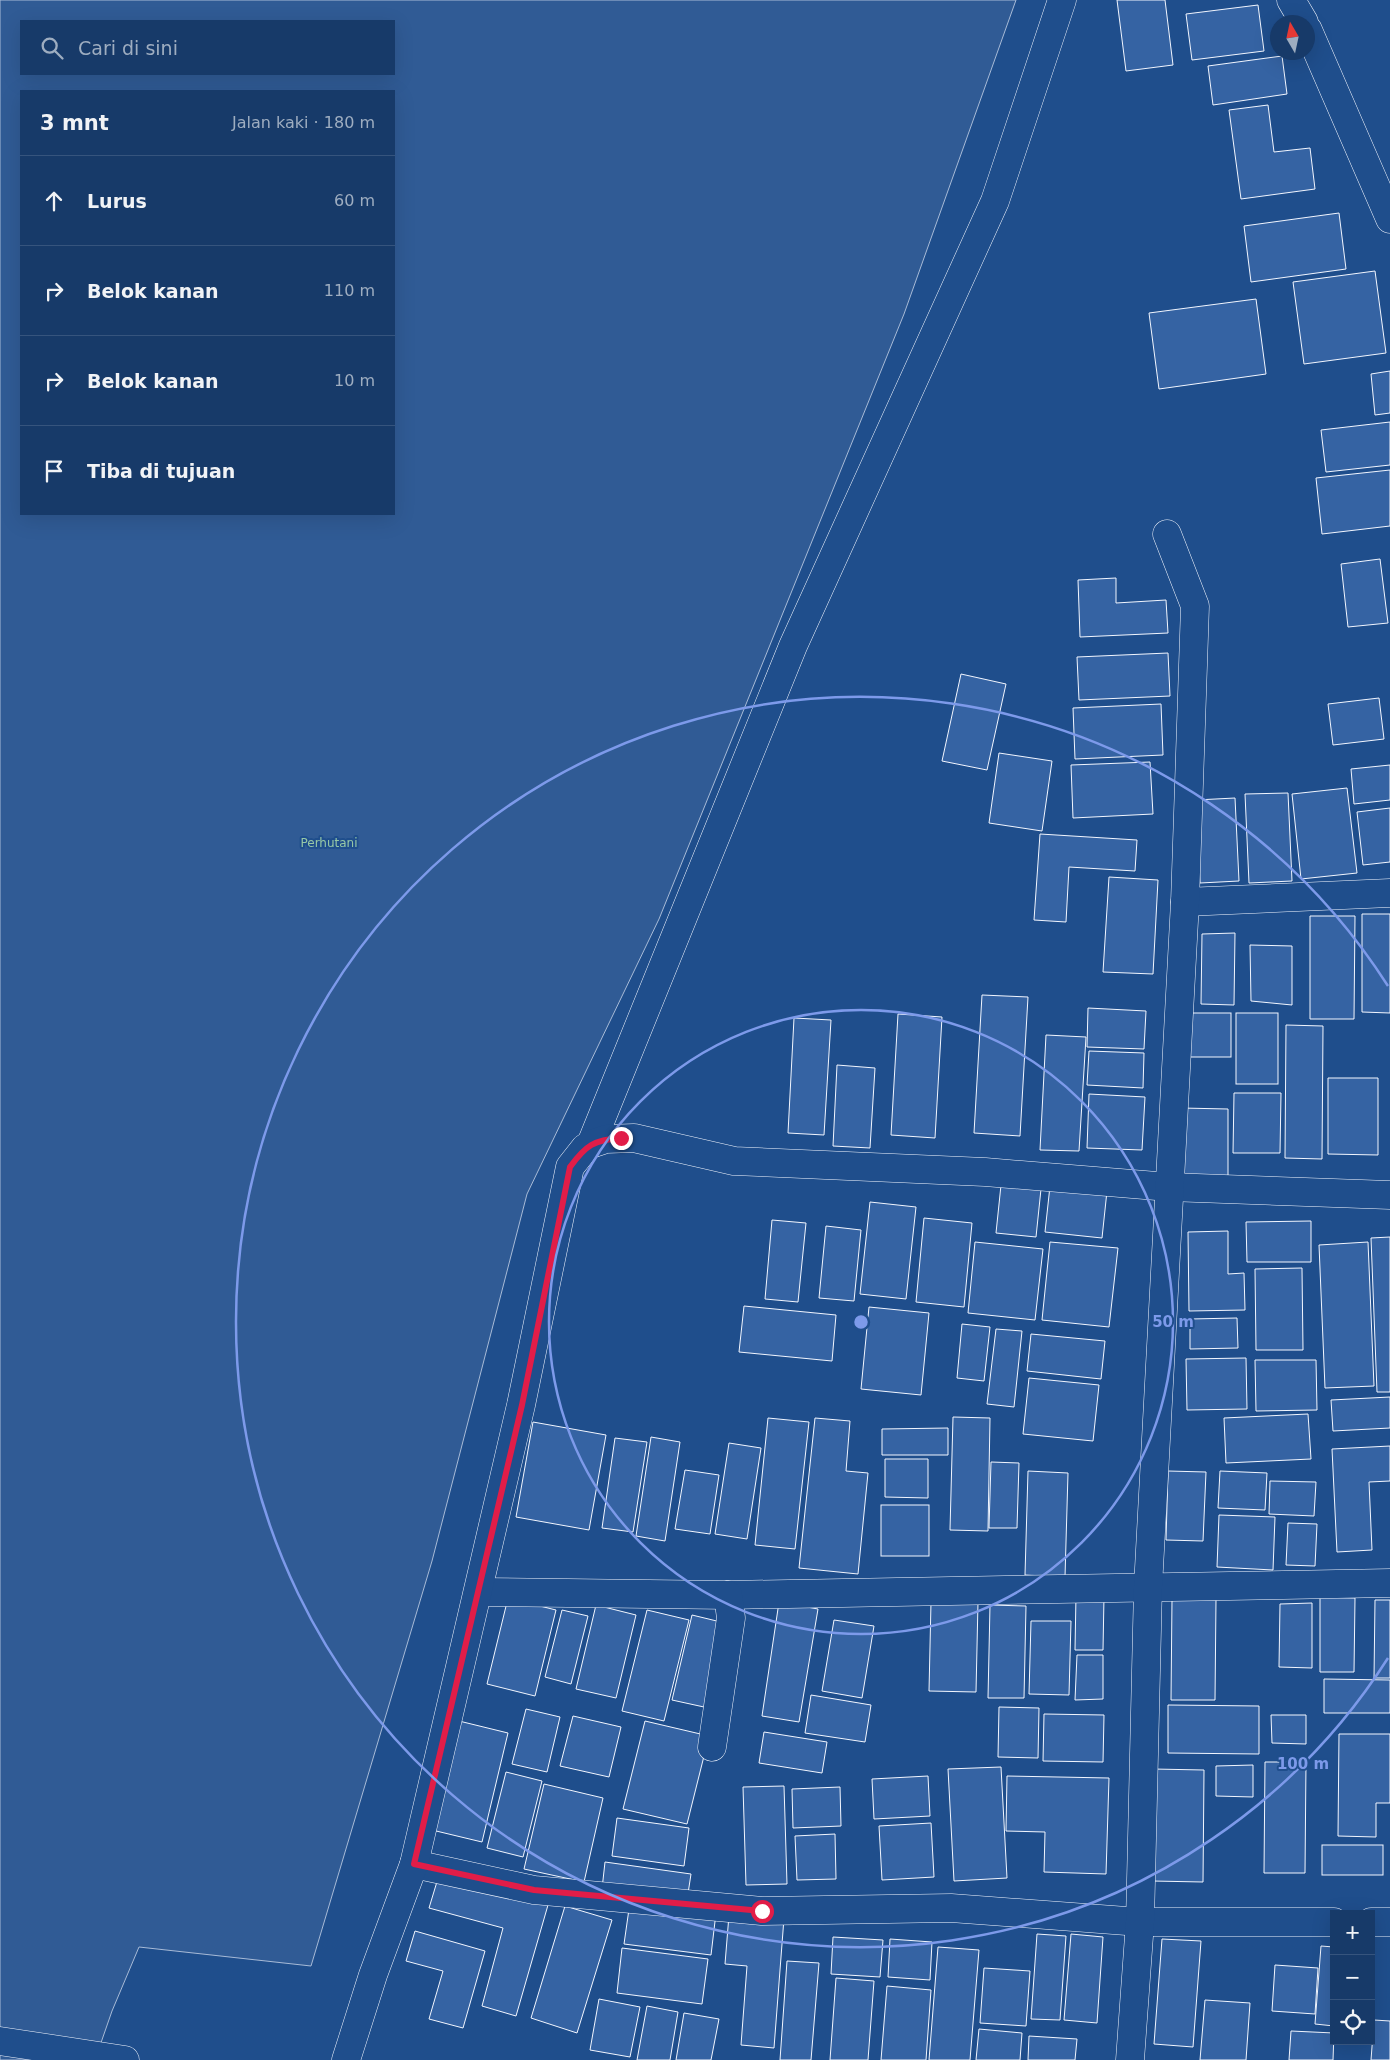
<!DOCTYPE html>
<html lang="id">
<head>
<meta charset="utf-8">
<style>
  body { margin:0; font-family:"DejaVu Sans",sans-serif; background:#20416f; color:#f1f3f6 }
  .controls { position:absolute; right:15px; bottom:15px; display:grid; overflow:hidden; border-radius:0px; box-shadow:0 5px 20px #0002 }
  .controls button { width:45px; height:45px; display:grid; place-items:center; padding:0; border:0; border-bottom:1px solid #36547d; background:#173a69; color:#f1f3f6; font:25px sans-serif }
  .compass { position:absolute; left:1270px; top:15px; width:45px; height:45px; border-radius:50%; background:#173a69; box-shadow:0 5px 20px #0002; rotate:351deg }
  .stop { position:absolute; width:15px; height:15px; margin:-11px; border:4px solid #e11d48; border-radius:50%; background:#fff }
  .stop.end { background:#e11d48; border-color:#fff; box-shadow:0 1px 5px #0008 }
  .list { margin:0; padding:0; list-style:none }
  h2 { display:flex; justify-content:space-between; align-items:center; height:65px; margin:0; padding:0 20px; font-size:21px }
  h2 small { font-size:16px; font-weight:400; color:#9eadc0 }
  .list li { display:grid; grid-template-columns:32px 1fr auto; gap:15px; align-items:center; box-sizing:border-box; height:90px; padding:0 20px; border-top:1px solid #36547d }
  .list b { display:block; font-size:19px; white-space:nowrap }
  .list em { font-size:16px; font-style:normal; color:#9eadc0 }
  .icon { flex:none; width:28px; height:28px; fill:none; stroke:currentColor; stroke-width:2; stroke-linecap:round; stroke-linejoin:round }
  .map { position:relative; flex:none; width:1390px; height:2060px; overflow:hidden }
  .search { position:absolute; background:#173a69; box-shadow:0 5px 20px #0002; left:20px; top:20px; width:375px; height:55px; display:flex; align-items:center; gap:12px; box-sizing:border-box; padding:0 18px; border-radius:0px; color:#9eadc0; font-size:19px }
  .panel { position:absolute; background:#173a69; box-shadow:0 5px 20px #0002; left:20px; top:90px; width:375px; height:425px; border-radius:0px }
  .map>svg:first-child { display:block }
  .built { fill:#305b95; stroke:#a8bbd7; fill-rule:evenodd }
  .building { fill:#3563a3; stroke:#f2f6ff }
  .lines { fill:none; stroke-linecap:round; stroke-linejoin:round }
  .minor-casing { stroke:#f2f6ff; stroke-width:29 }
  .major-casing { stroke:#f2f6ff; stroke-width:29 }
  .minor { stroke:#1f4e8c; stroke-width:28 }
  .major { stroke:#1f4e8c; stroke-width:28 }
  .route { stroke:#e11d48; stroke-width:6 }
  .ring { fill:none; stroke:#7d9aea; stroke-width:2.5 }
  .labels { text-anchor:middle; dominant-baseline:central; stroke-width:4; stroke-linejoin:round; paint-order:stroke }
  .park-label { font-size:12px; fill:#97c8a6; stroke:#1f4e8c }
  .centre { fill:#7d9aea; stroke:#1f4e8c; stroke-width:2.5 }
  .ring-label { font-size:15px; text-anchor:middle; font-weight:bold; fill:#7d9aea; stroke:#1f4e8c; stroke-width:4; stroke-linejoin:round; paint-order:stroke }
</style>
</head>
<body>
<div class="map">
<svg width="1390" height="2060" viewBox="0 0 1390 2060">
  <rect width="100%" height="100%" fill="#1f4e8c"/>
  <path class="built" d="M 0,0 L 1016,0 L 904,314 L 659,919 L 527,1194 L 432,1561 L 311,1966 L 139,1947 L 112,2011 L 95,2060 L 0,2060 ZM 21,21 L 394,21 L 394,74 L 21,74 ZM 21,91 L 394,91 L 394,514 L 21,514 Z"/>
  <g class="building">
    <polygon points="1117,0 1165,0 1173,65 1126,71"/>
    <polygon points="1258,5 1264,51 1192,60 1186,14"/>
    <polygon points="1282,56 1287,94 1213,105 1208,66"/>
    <polygon points="1268,105 1274,152 1310,148 1315,189 1241,199 1229,110"/>
    <polygon points="1339,213 1346,269 1251,282 1244,226"/>
    <polygon points="1375,271 1386,353 1304,364 1293,282"/>
    <polygon points="1256,299 1266,374 1159,389 1149,313"/>
    <polygon points="1390,371 1390,413 1375,415 1371,374"/>
    <polygon points="1390,422 1390,465 1326,472 1321,430"/>
    <polygon points="1390,470 1390,526 1322,534 1316,478"/>
    <polygon points="1380,559 1388,623 1348,627 1341,564"/>
    <polygon points="1116,578 1116,603 1166,600 1168,633 1080,637 1078,580"/>
    <polygon points="1168,653 1170,696 1079,700 1077,657"/>
    <polygon points="961,674 1006,684 987,770 942,761"/>
    <polygon points="1379,698 1384,739 1333,745 1328,704"/>
    <polygon points="1161,704 1163,755 1075,759 1073,708"/>
    <polygon points="999,753 1052,761 1042,831 989,823"/>
    <polygon points="1150,762 1153,814 1073,818 1071,765"/>
    <polygon points="1390,765 1390,800 1354,804 1351,769"/>
    <polygon points="1347,788 1357,873 1301,879 1292,794"/>
    <polygon points="1288,793 1292,881 1249,883 1245,794"/>
    <polygon points="1235,798 1239,881 1200,883 1196,800"/>
    <polygon points="1390,808 1390,862 1363,865 1357,812"/>
    <polygon points="1040,834 1137,840 1135,871 1069,867 1066,922 1034,920"/>
    <polygon points="1109,877 1158,880 1153,974 1103,972"/>
    <polygon points="1362,914 1390,914 1390,1013 1362,1012"/>
    <polygon points="1310,916 1355,916 1354,1019 1310,1019"/>
    <polygon points="1235,933 1234,1005 1201,1004 1202,934"/>
    <polygon points="1250,945 1292,946 1292,1005 1251,1001"/>
    <polygon points="982,995 1028,997 1020,1136 974,1133"/>
    <polygon points="1088,1008 1146,1011 1144,1049 1087,1047"/>
    <rect x="1190" y="1013" width="41" height="44"/>
    <rect x="1236" y="1013" width="42" height="71"/>
    <polygon points="898,1014 942,1017 935,1138 891,1135"/>
    <polygon points="794,1018 831,1020 824,1135 788,1133"/>
    <polygon points="1286,1025 1323,1026 1322,1159 1285,1158"/>
    <polygon points="1046,1035 1086,1037 1079,1151 1040,1150"/>
    <polygon points="1089,1051 1144,1053 1143,1088 1087,1085"/>
    <polygon points="837,1065 875,1068 870,1148 833,1146"/>
    <polygon points="1328,1078 1378,1078 1378,1155 1328,1154"/>
    <polygon points="1234,1093 1281,1093 1280,1153 1233,1153"/>
    <polygon points="1089,1094 1145,1097 1142,1150 1087,1148"/>
    <polygon points="1181,1108 1228,1109 1228,1178 1180,1178"/>
    <polygon points="1001,1185 1041,1189 1036,1237 996,1233"/>
    <polygon points="1050,1186 1107,1191 1102,1238 1045,1232"/>
    <polygon points="870,1202 916,1207 906,1299 860,1294"/>
    <polygon points="924,1218 972,1223 964,1307 916,1302"/>
    <polygon points="772,1220 806,1223 798,1302 765,1299"/>
    <polygon points="1311,1221 1311,1262 1247,1262 1246,1222"/>
    <polygon points="826,1226 861,1230 854,1301 819,1298"/>
    <polygon points="1228,1231 1228,1274 1244,1273 1245,1310 1189,1311 1188,1232"/>
    <polygon points="1390,1237 1390,1392 1377,1392 1371,1238"/>
    <polygon points="975,1242 1043,1249 1035,1320 968,1313"/>
    <polygon points="1050,1242 1118,1248 1109,1327 1042,1320"/>
    <polygon points="1368,1242 1374,1386 1325,1388 1319,1245"/>
    <polygon points="1302,1268 1303,1350 1256,1350 1255,1269"/>
    <polygon points="744,1306 836,1315 832,1361 739,1352"/>
    <polygon points="869,1307 929,1313 921,1395 861,1389"/>
    <polygon points="1237,1318 1238,1348 1190,1349 1190,1319"/>
    <polygon points="962,1324 990,1327 984,1381 957,1378"/>
    <polygon points="996,1329 1022,1331 1014,1407 987,1404"/>
    <polygon points="1031,1334 1105,1341 1101,1379 1027,1371"/>
    <polygon points="1246,1358 1247,1409 1187,1410 1186,1359"/>
    <polygon points="1255,1360 1316,1360 1317,1410 1256,1411"/>
    <polygon points="1029,1378 1099,1385 1093,1441 1023,1434"/>
    <polygon points="1390,1397 1390,1428 1333,1431 1331,1400"/>
    <polygon points="1308,1414 1311,1459 1226,1463 1224,1418"/>
    <polygon points="953,1417 990,1418 988,1531 950,1530"/>
    <polygon points="768,1418 809,1422 795,1549 755,1545"/>
    <polygon points="815,1418 850,1421 846,1471 868,1473 858,1574 799,1568"/>
    <polygon points="533,1422 606,1435 589,1530 516,1517"/>
    <polygon points="948,1428 948,1455 882,1455 882,1429"/>
    <polygon points="651,1437 680,1442 665,1541 636,1536"/>
    <polygon points="615,1438 647,1442 633,1532 602,1528"/>
    <polygon points="729,1443 761,1448 747,1539 715,1534"/>
    <polygon points="1390,1446 1390,1481 1369,1482 1372,1550 1337,1552 1332,1449"/>
    <polygon points="885,1459 928,1459 928,1498 885,1497"/>
    <polygon points="991,1462 1019,1463 1017,1528 989,1528"/>
    <polygon points="685,1470 719,1475 710,1534 675,1529"/>
    <polygon points="1028,1471 1068,1473 1065,1577 1025,1575"/>
    <polygon points="1168,1471 1206,1472 1203,1541 1166,1540"/>
    <polygon points="1220,1471 1267,1473 1265,1510 1218,1508"/>
    <polygon points="1270,1481 1316,1482 1314,1516 1269,1514"/>
    <rect x="881" y="1505" width="48" height="51"/>
    <polygon points="1219,1515 1275,1517 1273,1570 1217,1567"/>
    <polygon points="1288,1523 1317,1524 1315,1566 1286,1565"/>
    <polygon points="1076,1595 1104,1596 1103,1650 1075,1650"/>
    <polygon points="1320,1597 1355,1598 1354,1672 1320,1672"/>
    <polygon points="508,1598 556,1610 535,1696 487,1684"/>
    <polygon points="1172,1599 1216,1599 1215,1700 1171,1700"/>
    <polygon points="1375,1600 1390,1600 1390,1678 1374,1678"/>
    <polygon points="779,1602 818,1609 799,1722 762,1716"/>
    <polygon points="931,1602 978,1602 976,1692 929,1691"/>
    <polygon points="1312,1603 1312,1668 1279,1667 1280,1604"/>
    <polygon points="596,1605 636,1615 616,1698 576,1689"/>
    <polygon points="990,1605 1026,1606 1024,1698 988,1698"/>
    <polygon points="562,1610 588,1616 571,1684 545,1677"/>
    <polygon points="647,1610 689,1620 664,1721 622,1711"/>
    <polygon points="692,1615 725,1623 704,1707 672,1700"/>
    <polygon points="834,1620 874,1626 862,1698 822,1691"/>
    <polygon points="1031,1621 1071,1621 1069,1695 1029,1694"/>
    <polygon points="1077,1655 1103,1655 1103,1699 1075,1700"/>
    <polygon points="1324,1679 1390,1680 1390,1713 1324,1713"/>
    <polygon points="811,1695 871,1705 865,1742 805,1733"/>
    <polygon points="1168,1705 1259,1706 1259,1754 1168,1753"/>
    <polygon points="999,1707 1039,1708 1038,1758 998,1757"/>
    <polygon points="526,1709 560,1717 547,1772 512,1764"/>
    <polygon points="1044,1714 1104,1715 1103,1762 1043,1761"/>
    <polygon points="1271,1715 1306,1715 1306,1744 1272,1743"/>
    <polygon points="573,1716 621,1727 609,1777 560,1766"/>
    <polygon points="459,1721 508,1733 482,1842 432,1830"/>
    <polygon points="645,1721 709,1736 687,1824 623,1809"/>
    <polygon points="764,1732 827,1742 822,1773 759,1763"/>
    <polygon points="1339,1734 1390,1734 1390,1803 1376,1803 1376,1837 1338,1836"/>
    <polygon points="1265,1762 1306,1762 1305,1873 1264,1873"/>
    <polygon points="1253,1765 1253,1797 1216,1796 1216,1766"/>
    <polygon points="1001,1767 1007,1878 954,1881 948,1769"/>
    <polygon points="1153,1769 1204,1770 1203,1882 1152,1881"/>
    <polygon points="506,1772 542,1781 523,1857 487,1848"/>
    <polygon points="928,1776 930,1816 874,1819 872,1779"/>
    <polygon points="1007,1776 1109,1778 1106,1874 1044,1872 1045,1832 1006,1831"/>
    <polygon points="544,1784 603,1798 584,1882 524,1869"/>
    <polygon points="784,1786 787,1884 746,1885 743,1787"/>
    <polygon points="840,1787 841,1826 793,1828 792,1789"/>
    <polygon points="617,1818 689,1828 684,1866 612,1856"/>
    <polygon points="931,1823 934,1877 882,1880 879,1826"/>
    <polygon points="835,1834 836,1879 797,1880 795,1836"/>
    <rect x="1322" y="1845" width="61" height="30"/>
    <polygon points="605,1862 691,1874 687,1900 602,1889"/>
    <polygon points="439,1875 548,1905 516,2016 482,2006 503,1928 429,1908"/>
    <polygon points="630,1902 716,1913 711,1955 624,1944"/>
    <polygon points="565,1906 612,1920 577,2033 531,2018"/>
    <polygon points="729,1915 784,1918 774,2048 741,2045 747,1966 725,1964"/>
    <polygon points="415,1931 485,1951 463,2028 429,2019 443,1971 406,1961"/>
    <polygon points="1037,1934 1066,1936 1060,2020 1031,2019"/>
    <polygon points="1071,1934 1103,1937 1097,2023 1064,2020"/>
    <polygon points="833,1937 883,1940 880,1977 831,1974"/>
    <polygon points="890,1939 932,1942 930,1980 888,1977"/>
    <polygon points="1162,1939 1201,1941 1193,2047 1154,2044"/>
    <polygon points="1321,1946 1334,1947 1334,2026 1315,2024"/>
    <polygon points="938,1947 979,1950 970,2060 929,2060"/>
    <polygon points="622,1948 708,1959 702,2004 617,1993"/>
    <polygon points="787,1961 819,1963 811,2060 780,2060"/>
    <polygon points="1275,1965 1318,1968 1315,2014 1272,2011"/>
    <polygon points="984,1968 1030,1971 1026,2026 980,2023"/>
    <polygon points="836,1978 874,1981 868,2060 830,2060"/>
    <polygon points="887,1986 931,1990 926,2060 881,2060"/>
    <polygon points="599,1999 640,2007 630,2057 590,2050"/>
    <polygon points="1205,2000 1250,2003 1246,2060 1200,2060"/>
    <polygon points="647,2006 678,2012 670,2060 637,2060"/>
    <polygon points="684,2013 719,2019 711,2060 676,2060"/>
    <polygon points="1374,2020 1390,2021 1390,2060 1371,2060"/>
    <polygon points="979,2029 1022,2033 1020,2060 976,2060"/>
    <polygon points="1291,2031 1334,2033 1333,2060 1289,2060"/>
    <polygon points="1029,2036 1077,2039 1075,2060 1028,2060"/>
  </g>
  <g class="lines">
    <defs>
      <g id="minor">
        <polyline points="1291,0 1304,22"/>
        <polyline points="1308,30 1390,219"/>
        <polyline points="1185,902 1390,893"/>
        <polyline points="591,1144 793,646 995,201 1062,0"/>
        <polyline points="479,1592 728,1595 1390,1583"/>
        <polyline points="712,1747 731,1618 728,1595"/>
        <polyline points="414,1864 534,1890 762,1911 951,1908 1140,1922 1334,1922"/>
        <polyline points="1371,1922 1390,1922"/>
        <polyline points="346,2060 373,1975 414,1864 521,1405 570,1167 585,1148 591,1144 606,1139 634,1138 734,1161 985,1172 1169,1187 1390,1195"/>
        <polyline points="1130,2060 1140,1922 1148,1587 1185,902 1195,606 1167,534"/>
      </g>
      <polyline id="major" points="0,2041 125,2060"/>
    </defs>
    <use href="#minor" class="minor-casing"/>
    <use href="#major" class="major-casing"/>
    <use href="#minor" class="minor"/>
    <use href="#major" class="major"/>
  </g>
  <g class="lines">
    <path class="route" d="M 621,1138 C 594,1140 586,1145 570,1167 L 522,1405 L 414,1864 L 534,1890 L 762,1911"/>
  </g>
  <g class="ring">
    <circle cx="861" cy="1322" r="312"/>
    <path d="M1388 1658A625 625 0 1 1 1388 986"/>
  </g>
  <g class="labels">
    <g class="park-label">
      <text x="329" y="843">Perhutani</text>
    </g>
  </g>
  <circle cx="861" cy="1322" r="8" class="centre"/>
  <g class="ring-label">
    <text x="1173" y="1327">50 m</text>
    <text x="1303" y="1769">100 m</text>
  </g>
</svg>
<div class="controls">
<button>+</button>
<button>−</button>
<button><svg class="icon" aria-label="locate" viewBox="0 0 24 24"><circle cx="12" cy="12" r="6"/><path d="M12 2v4M12 18v4M2 12h4M18 12h4"/></svg></button>
</div>
<svg class="compass" viewBox="-18 -18 36 36"><path d="M0-13l5 13h-10z" fill="#e53935"/><path d="M0 13l5-13h-10z" fill="#9eadc0"/></svg>
<div class="stop" style="left:762px;top:1911px"></div>
<div class="stop end" style="left:621px;top:1138px"></div>
<div class="search"><svg class="icon" aria-label="search" viewBox="0 0 24 24"><circle cx="10" cy="10" r="6"/><path d="M15 15l6 6"/></svg>Cari di sini</div>
<section class="panel">
<h2>3 mnt<small>Jalan kaki · 180 m</small></h2>
<ul class="list">
<li><svg class="icon" aria-label="ahead" viewBox="0 0 24 24"><path d="M12 20V5M6 11l6-6 6 6"/></svg><div><b>Lurus</b></div><em>60 m</em></li>
<li><svg class="icon" aria-label="right" viewBox="0 0 24 24"><path d="M7 20v-9h11M14 6l5 5-5 5"/></svg><div><b>Belok kanan</b></div><em>110 m</em></li>
<li><svg class="icon" aria-label="right" viewBox="0 0 24 24"><path d="M7 20v-9h11M14 6l5 5-5 5"/></svg><div><b>Belok kanan</b></div><em>10 m</em></li>
<li><svg class="icon" aria-label="arrive" viewBox="0 0 24 24"><path d="M6 21V4h12l-3 4 3 4H6"/></svg><div><b>Tiba di tujuan</b></div></li>
</ul>
</section>
</div>
</body>
</html>
